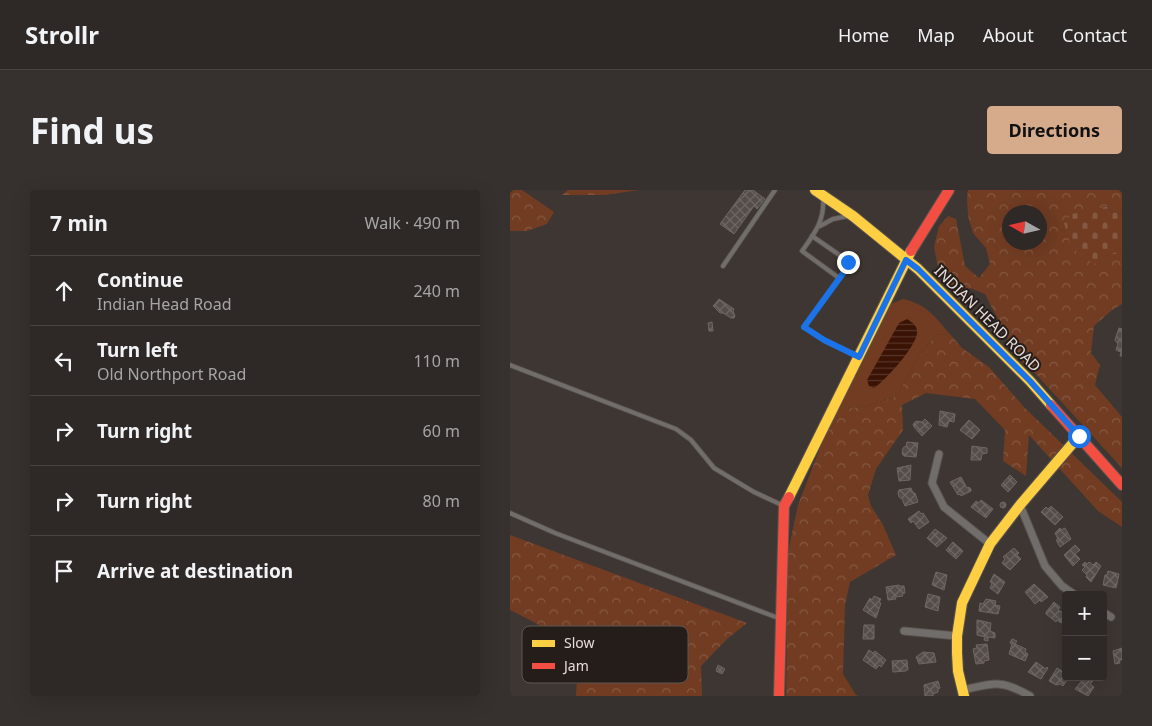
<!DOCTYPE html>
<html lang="en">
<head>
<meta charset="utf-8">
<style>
  body { margin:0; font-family:"Noto Sans",sans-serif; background:#36302e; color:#f1f3f6 }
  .controls { position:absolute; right:15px; bottom:15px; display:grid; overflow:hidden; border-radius:5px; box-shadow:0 5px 20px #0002 }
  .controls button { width:45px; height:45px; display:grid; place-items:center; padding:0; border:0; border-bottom:1px solid #494443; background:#2e2826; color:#f1f3f6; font:25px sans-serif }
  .compass { position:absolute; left:492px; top:15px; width:45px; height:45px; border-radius:50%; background:#2e2826; box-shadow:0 5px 20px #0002; rotate:278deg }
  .stop { position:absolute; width:15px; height:15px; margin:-11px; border:4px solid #1a73e8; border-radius:50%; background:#fff }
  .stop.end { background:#1a73e8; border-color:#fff; box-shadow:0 1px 5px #0008 }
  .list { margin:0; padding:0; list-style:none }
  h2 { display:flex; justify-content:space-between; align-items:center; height:65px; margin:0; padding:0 20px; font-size:21px }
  h2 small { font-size:16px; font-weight:400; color:#a7a6a7 }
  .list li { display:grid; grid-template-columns:32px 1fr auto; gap:15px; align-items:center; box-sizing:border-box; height:70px; padding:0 20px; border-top:1px solid #494443 }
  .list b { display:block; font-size:19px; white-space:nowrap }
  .list p { margin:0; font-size:16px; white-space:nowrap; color:#a7a6a7 }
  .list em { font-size:16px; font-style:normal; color:#a7a6a7 }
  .icon { flex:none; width:28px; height:28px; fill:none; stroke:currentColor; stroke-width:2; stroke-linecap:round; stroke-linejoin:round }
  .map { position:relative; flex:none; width:612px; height:506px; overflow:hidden; border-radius:5px }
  header { display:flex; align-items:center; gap:30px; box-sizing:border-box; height:70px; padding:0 25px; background:#2e2826; border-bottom:1px solid #494443 }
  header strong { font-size:24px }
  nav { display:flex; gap:28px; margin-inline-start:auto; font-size:18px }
  .intro { display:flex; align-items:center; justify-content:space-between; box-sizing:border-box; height:120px; padding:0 30px }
  h1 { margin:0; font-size:35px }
  .button { padding:12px 22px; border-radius:5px; background:#d6ab8b; color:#111; font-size:18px; font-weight:700 }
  main { display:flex; gap:30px; padding:0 30px }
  aside { flex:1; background:#2e2826; border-radius:5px; box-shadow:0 5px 20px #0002 }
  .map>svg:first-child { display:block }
  .grass { fill:#713c22 }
  .forest { fill:url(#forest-crowns); fill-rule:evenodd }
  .cemetery { fill:url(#cemetery-stones) }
  .water { fill:url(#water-rules) }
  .building { fill:url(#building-cross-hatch); stroke:#6d6764 }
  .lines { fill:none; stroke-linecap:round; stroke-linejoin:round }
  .lane-casing { stroke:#58524e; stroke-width:5.5 }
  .street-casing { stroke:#58524e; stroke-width:9 }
  .slow-casing { stroke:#58524e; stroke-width:12 }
  .jam-casing { stroke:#58524e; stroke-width:12 }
  .lane { stroke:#716d6b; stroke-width:4 }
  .street { stroke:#716d6b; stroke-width:7 }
  .slow { stroke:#ffcf43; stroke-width:10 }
  .jam { stroke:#f24e42; stroke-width:10 }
  .route { stroke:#1a73e8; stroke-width:6 }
  .labels { text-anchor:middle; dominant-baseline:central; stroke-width:4; stroke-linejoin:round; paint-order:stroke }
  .street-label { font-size:15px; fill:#e6ddd9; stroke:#241d1a }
  .key { fill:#241d1a; stroke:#5e5753; stroke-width:1 }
  .key-label { font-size:14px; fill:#e6ddd9 }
</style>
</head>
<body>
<header>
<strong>Strollr</strong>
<nav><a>Home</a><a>Map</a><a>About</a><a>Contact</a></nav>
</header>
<div class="intro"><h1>Find us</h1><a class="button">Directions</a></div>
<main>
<aside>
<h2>7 min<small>Walk · 490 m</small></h2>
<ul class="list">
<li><svg class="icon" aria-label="ahead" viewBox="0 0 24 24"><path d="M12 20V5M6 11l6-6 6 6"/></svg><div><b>Continue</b><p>Indian Head Road</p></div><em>240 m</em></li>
<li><svg class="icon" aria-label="left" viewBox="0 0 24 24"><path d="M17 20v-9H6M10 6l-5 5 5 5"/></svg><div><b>Turn left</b><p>Old Northport Road</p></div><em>110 m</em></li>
<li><svg class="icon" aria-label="right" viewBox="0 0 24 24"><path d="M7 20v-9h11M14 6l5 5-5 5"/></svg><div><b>Turn right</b></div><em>60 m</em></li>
<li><svg class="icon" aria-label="right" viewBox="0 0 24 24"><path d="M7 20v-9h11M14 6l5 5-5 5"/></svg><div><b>Turn right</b></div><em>80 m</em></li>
<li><svg class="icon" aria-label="arrive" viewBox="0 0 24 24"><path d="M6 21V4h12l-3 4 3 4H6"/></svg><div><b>Arrive at destination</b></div></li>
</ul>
</aside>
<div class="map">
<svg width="612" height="506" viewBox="0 0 612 506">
  <defs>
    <pattern id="forest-crowns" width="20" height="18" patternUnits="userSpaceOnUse" patternTransform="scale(1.25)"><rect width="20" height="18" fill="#713c22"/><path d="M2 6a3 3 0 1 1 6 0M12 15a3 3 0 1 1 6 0" fill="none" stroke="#855842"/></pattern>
    <pattern id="cemetery-stones" width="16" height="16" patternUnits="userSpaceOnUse" patternTransform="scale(1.25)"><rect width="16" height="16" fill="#713c22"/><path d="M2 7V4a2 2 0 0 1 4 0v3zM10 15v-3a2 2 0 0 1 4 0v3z" fill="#855842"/></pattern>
    <pattern id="water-rules" width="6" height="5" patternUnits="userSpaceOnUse" patternTransform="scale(1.25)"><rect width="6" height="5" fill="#3a1304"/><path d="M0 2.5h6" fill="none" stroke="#563528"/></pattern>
    <pattern id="building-cross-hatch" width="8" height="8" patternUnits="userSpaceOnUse" patternTransform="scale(1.25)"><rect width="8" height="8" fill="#544d4a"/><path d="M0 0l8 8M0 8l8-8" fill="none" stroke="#6d6664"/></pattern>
  </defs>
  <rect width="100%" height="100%" fill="#3e3632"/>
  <path class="grass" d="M 393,109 C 417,114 425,127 440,144 L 426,145 L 408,167 L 387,206 L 357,216 L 335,219 L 314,248 L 381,114 Z"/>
  <g class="forest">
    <polygon points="0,0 12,0 44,22 37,34 17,41 0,41"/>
    <polygon points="58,0 129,0 95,5 52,5"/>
    <path d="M 458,0 L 612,0 L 612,25 L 598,19 L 599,16 L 593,17 L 597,66 L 612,62 L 612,114 L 602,120 L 584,136 L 581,163 L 590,175 L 585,195 L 612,227 L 612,278 L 525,183 L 507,167 L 475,104 L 460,98 L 453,106 L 442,100 L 428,77 L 424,57 L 429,36 L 438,26 L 446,29 L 455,76 L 469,88 L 480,74 L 476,58 L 463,43 L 458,26 L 457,8 ZM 500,22 L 530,22 L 530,52 L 500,52 Z"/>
    <polygon points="440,144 452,158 479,177 514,217 612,312 612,337 588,321 519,245 516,286 493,271 495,240 465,209 416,203 392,215 393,240 366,279 358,305 361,316 373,335 386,365 340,392 335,415 333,484 346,505 349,506 276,506 278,362 288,315 314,248 334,219 357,216 387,206 408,167 426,145"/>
    <path d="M 0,345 L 237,433 L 217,449 L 191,476 L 192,506 L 66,506 C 66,497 69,479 67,471 C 60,448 20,430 0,420 Z"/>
  </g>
  <polygon class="cemetery" points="599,16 598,19 612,25 612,62 597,66 584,74 561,57 554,33 562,24"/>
  <path class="water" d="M 397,129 C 401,132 406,134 407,140 C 410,153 375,191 364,198 L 359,196 L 357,190 L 389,133 Z"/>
  <g class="building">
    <polygon points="235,0 243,0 255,9 247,19 244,16 224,44 210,34"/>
    <polygon points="209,109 224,119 223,121 225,126 224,128 221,128 213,123 210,123 203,116"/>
    <polygon points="202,132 203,141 199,141 198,133"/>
    <polygon points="609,138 612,139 612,166 610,166 611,162 606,160 608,154 605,150"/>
    <polygon points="430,221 445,224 444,232 439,231 437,237 429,235"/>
    <polygon points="415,229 422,236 412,246 404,237 403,234 406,231 412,232"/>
    <polygon points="459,230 470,240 462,249 450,240"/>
    <polygon points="397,252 408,253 406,267 394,266 392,264 393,258 396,256"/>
    <polygon points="462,256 477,258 477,263 472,264 471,270 461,270"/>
    <polygon points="401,275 400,290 389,291 387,278"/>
    <polygon points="500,285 507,292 498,302 491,295"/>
    <polygon points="451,287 457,298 459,297 461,299 461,301 451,306 450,304 448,305 440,292"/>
    <polygon points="401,298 403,303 405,303 408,312 395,316 392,309 389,307 388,303 389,300"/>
    <polygon points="471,310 483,319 476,328 461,317 466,311 469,313"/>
    <circle cx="493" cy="315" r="3"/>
    <polygon points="541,316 553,327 545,335 531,322 536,317 538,319"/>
    <polygon points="409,321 411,324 413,323 419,332 409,339 403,331 401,333 398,329"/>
    <polygon points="550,338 551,340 555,338 561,349 550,357 546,350 548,349 545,343"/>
    <polygon points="425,339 437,348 427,357 417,348"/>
    <polygon points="443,352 453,361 446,369 436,360"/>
    <polygon points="565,355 570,360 565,364 570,369 563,376 554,365"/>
    <polygon points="504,358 509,363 507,365 511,369 500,380 492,373 495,369 493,367"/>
    <polygon points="575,372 577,374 579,372 583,375 586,372 591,376 581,392 576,387 577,385 572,380 575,377 572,375"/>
    <polygon points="598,381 609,384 606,398 593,395 595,385 597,385"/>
    <polygon points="426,382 437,385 434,400 422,395"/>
    <polygon points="484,384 495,392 488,404 480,398 482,393 480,392"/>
    <polygon points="524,394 538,407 531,412 530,410 525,414 515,402"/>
    <polygon points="389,395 389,396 394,396 395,403 392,404 393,406 385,407 386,409 378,410 376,397"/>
    <polygon points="418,404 430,407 428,421 415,417"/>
    <polygon points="364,406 371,409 369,412 371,413 366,428 353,420 360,408 362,410"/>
    <polygon points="476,409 486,411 485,415 490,416 488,424 469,421 470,413 473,414"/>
    <polygon points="544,412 550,417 548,420 555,424 554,426 555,427 551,433 547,430 546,432 536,424 536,422"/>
    <polygon points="467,430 481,433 480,441 485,443 485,448 478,447 478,451 474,450 475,447 467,445"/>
    <polygon points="354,435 364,435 364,449 353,449"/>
    <polygon points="502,449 507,451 505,454 516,459 515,462 518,464 515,471 499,464 502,454 500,453"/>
    <polygon points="477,454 479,470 474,471 474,473 466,474 463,459 467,458 466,455"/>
    <polygon points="612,458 612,470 609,470 610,473 605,474 603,461"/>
    <polygon points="359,460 363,463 365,461 376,470 371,477 369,475 366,479 353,470"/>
    <polygon points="413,462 424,463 426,472 409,474 406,467"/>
    <polygon points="397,470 398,480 396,480 396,481 383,482 382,471"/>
    <polygon points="526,472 536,479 537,477 538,478 531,489 518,482"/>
    <polygon points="208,475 215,479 212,484 206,481"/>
    <polygon points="554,477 556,477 556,487 559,487 553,496 550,494 546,495 539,491 547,478 552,481"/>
    <polygon points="575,487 580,487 584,490 580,494 584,497 578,506 565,499"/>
    <polygon points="428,491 430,498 428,499 428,502 423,504 423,506 415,506 414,495"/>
  </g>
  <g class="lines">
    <defs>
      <g id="lane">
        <path d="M 313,7 C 315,30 305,43 292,61 L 329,88 L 294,137 L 314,150 L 347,166"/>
        <polyline points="310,36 323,29 338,26"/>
        <polyline points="302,46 338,71 337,78 329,88"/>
        <polyline points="213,76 265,0"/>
        <polyline points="0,175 166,239 181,250 204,278 244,302 272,315"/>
        <polyline points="0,323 45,343 271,429"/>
      </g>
      <g id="street">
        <polyline points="429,264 422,293 434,317 480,354"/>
        <polyline points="510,315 535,376 552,396 565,405"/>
        <polyline points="593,422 601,427"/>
        <polyline points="394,441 447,446"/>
        <path d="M 453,500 C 484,493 491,489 520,506"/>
      </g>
      <g id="slow">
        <polyline points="305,0 343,26 408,79 520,191 541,215"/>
        <polyline points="279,307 401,61"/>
        <polyline points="454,506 448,481 447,463 447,446 452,413 480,354 510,315 569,246"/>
      </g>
      <g id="jam">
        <polyline points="401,61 439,0"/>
        <polyline points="541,215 612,295"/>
        <polyline points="269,506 274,316 279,307"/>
      </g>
    </defs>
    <use href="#lane" class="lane-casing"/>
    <use href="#street" class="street-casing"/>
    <use href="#slow" class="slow-casing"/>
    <use href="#jam" class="jam-casing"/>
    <use href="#lane" class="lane"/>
    <use href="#street" class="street"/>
    <use href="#slow" class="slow"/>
    <use href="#jam" class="jam"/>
  </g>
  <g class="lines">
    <polyline class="route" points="338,72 337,78 294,137 314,150 349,167 396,70 408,79 520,191 569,246"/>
  </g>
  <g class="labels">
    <g class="street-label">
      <text transform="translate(478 128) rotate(45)">INDIAN HEAD ROAD</text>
    </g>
  </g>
  <rect x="12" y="436" width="166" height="57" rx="8" class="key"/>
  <rect x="22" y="450" width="23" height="7" fill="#ffcf43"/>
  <rect x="22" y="473" width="23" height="6" fill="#f24e42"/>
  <g class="key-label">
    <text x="54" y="458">Slow</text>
    <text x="54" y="481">Jam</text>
  </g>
</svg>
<div class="controls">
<button>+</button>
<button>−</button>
</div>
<svg class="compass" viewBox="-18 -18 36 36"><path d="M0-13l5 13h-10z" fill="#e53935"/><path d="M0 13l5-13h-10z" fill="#a7a6a7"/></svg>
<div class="stop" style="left:569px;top:246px"></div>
<div class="stop end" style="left:338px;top:72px"></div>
</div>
</main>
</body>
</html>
